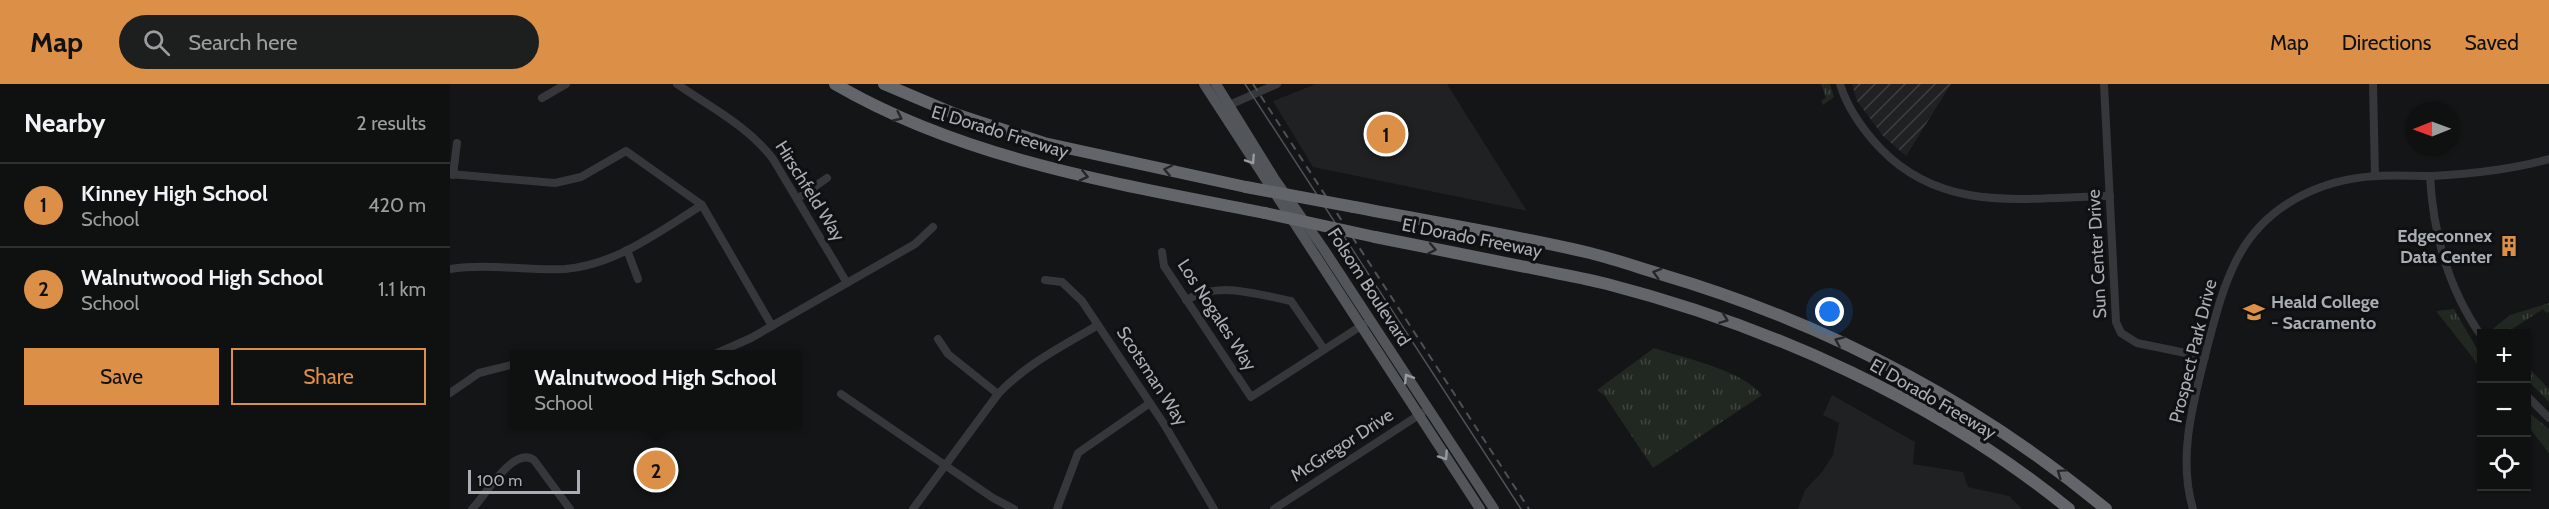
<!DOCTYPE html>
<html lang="en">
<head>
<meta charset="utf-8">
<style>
  body { margin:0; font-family:Cabin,sans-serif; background:#1d1e1e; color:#f1f3f6 }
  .controls { position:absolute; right:18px; bottom:18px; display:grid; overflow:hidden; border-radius:0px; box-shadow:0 2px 4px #0004 }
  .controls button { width:54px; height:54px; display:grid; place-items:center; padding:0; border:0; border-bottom:2px solid #2f3030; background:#0f1010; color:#f1f3f6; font:30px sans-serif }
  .compass { position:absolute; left:1955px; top:18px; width:54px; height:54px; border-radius:50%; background:#0f1010; box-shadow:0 2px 4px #0004; rotate:269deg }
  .scale { position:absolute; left:18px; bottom:15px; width:112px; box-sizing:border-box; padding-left:6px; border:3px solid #a8aeb4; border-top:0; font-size:16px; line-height:21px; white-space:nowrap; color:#a8aeb4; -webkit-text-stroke:4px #0f1011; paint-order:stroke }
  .you { position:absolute; left:1380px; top:228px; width:21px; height:21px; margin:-15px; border:4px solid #fff; border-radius:50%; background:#1a73e8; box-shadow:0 0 0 9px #1a73e833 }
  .badge { display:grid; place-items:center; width:39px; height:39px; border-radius:50%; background:#db8f47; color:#111; font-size:20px; font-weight:700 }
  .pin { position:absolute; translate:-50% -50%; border:3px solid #fff; box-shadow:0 2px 6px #0006 }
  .popup { position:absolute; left:60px; top:266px; width:291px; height:78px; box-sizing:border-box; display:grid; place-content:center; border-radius:0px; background:#0f1010; filter:drop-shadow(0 2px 4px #0005); font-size:20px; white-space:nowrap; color:#9b9d9f }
  .popup b { font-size:22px; color:#f1f3f6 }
  .popup::after { content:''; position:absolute; left:50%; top:100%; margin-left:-12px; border:12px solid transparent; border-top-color:#0f1010 }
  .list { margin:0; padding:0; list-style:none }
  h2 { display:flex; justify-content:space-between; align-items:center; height:78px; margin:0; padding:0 24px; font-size:26px }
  h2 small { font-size:20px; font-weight:400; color:#9b9d9f }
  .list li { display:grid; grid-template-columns:39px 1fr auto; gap:18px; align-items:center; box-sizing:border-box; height:84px; padding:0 24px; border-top:2px solid #2f3030 }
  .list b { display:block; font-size:22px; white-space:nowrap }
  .list p { margin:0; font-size:20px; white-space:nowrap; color:#9b9d9f }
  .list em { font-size:20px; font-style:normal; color:#9b9d9f }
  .actions { display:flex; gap:12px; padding:18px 24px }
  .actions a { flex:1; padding:14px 0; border:2px solid #db8f47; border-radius:0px; text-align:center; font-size:21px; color:#db8f47 }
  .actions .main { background:#db8f47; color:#111 }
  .icon { flex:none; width:33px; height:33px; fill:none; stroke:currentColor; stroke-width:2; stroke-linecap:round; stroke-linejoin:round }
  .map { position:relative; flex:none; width:2099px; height:425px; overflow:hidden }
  header { display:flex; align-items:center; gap:36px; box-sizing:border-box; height:84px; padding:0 30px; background:#db8f47; color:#111 }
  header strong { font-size:28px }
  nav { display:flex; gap:33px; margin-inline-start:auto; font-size:21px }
  .search { width:420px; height:54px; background:#1d1e1e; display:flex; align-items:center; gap:15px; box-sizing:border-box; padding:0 21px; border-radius:33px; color:#9b9d9f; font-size:22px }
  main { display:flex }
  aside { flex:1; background:#0f1010 }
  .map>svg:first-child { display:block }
  .built { fill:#202123 }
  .industrial { fill:url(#industrial-furrows) }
  .grass { fill:url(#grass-tufts) }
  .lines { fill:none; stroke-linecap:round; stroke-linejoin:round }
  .minor { stroke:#36373a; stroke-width:8 }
  .major { stroke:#525559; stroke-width:10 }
  .highway { stroke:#62666b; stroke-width:12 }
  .tram { stroke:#4f5255; stroke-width:1.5 }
  .rail { stroke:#4f5255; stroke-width:2; stroke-dasharray:8 6; stroke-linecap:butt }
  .highway-bridge { stroke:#62666b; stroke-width:12 }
  .oneway { stroke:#242628 }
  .oneway2 { stroke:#979ca2 }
  .labels { text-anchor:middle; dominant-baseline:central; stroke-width:6; stroke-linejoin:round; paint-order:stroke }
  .street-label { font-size:18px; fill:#a8aeb4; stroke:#0f1011 }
  .poi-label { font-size:18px; font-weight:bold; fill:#a8aeb4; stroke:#0f1011; text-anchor:end }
</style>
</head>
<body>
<header>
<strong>Map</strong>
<div class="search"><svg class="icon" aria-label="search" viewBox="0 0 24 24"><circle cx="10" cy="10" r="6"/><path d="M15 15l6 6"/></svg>Search here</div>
<nav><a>Map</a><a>Directions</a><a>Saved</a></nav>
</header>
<main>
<aside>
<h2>Nearby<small>2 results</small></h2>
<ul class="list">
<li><span class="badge">1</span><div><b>Kinney High School</b><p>School</p></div><em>420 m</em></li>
<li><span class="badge">2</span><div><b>Walnutwood High School</b><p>School</p></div><em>1.1 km</em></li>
</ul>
<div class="actions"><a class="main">Save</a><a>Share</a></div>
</aside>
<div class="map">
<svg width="2099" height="425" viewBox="0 0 2099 425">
  <defs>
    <pattern id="industrial-furrows" width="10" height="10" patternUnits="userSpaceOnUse" patternTransform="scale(1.5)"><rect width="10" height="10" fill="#202123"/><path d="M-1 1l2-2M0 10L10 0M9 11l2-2" fill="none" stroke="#3e3f41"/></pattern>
    <pattern id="grass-tufts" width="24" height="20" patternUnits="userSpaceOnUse" patternTransform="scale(1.5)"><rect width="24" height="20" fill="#212821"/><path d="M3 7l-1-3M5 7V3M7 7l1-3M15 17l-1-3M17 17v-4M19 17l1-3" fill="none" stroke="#3e453f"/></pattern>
  </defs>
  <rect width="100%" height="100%" fill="#141516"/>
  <g class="built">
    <polygon points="866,0 997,0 1077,127 863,83 823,17"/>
    <polygon points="1382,311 1465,358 1463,380 1513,388 1518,403 1559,412 1572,425 1348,425 1355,406 1372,388 1383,371 1389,339 1373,331"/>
  </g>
  <polygon class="industrial" points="1402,0 1501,0 1456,72 1433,52 1407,17"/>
  <g class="grass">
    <polygon points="1371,0 1380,0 1384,13 1373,21 1371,17 1376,14"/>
    <polygon points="2099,219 2099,228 2096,229 2093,225 2059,247 2060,249 2041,249 2040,247 2060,231"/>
    <polygon points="2004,225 2031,272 2031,284 1986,227"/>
    <path d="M 1204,264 C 1234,274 1292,286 1312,311 L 1203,384 L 1155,312 L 1147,306 Z"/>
    <polygon points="2077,282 2099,305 2099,318 2077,296"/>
    <polygon points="2076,326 2099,345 2099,369 2077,341"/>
  </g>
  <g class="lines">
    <g class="minor">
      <path d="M 227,0 C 260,23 298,42 323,75 L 397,199"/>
      <path d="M 1390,0 C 1398,26 1413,46 1431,65 C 1495,131 1578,113 1660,112"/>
      <polyline points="1654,0 1666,238 1671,249 1687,259 1755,273"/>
      <polyline points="1923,0 1925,92"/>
      <polyline points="92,14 116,0"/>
      <polyline points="775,23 827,0"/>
      <polyline points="0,90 105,99 131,93 176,67 252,121 322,242"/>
      <polyline points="3,91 7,59"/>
      <path d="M 1980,92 C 1983,149 1999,206 2032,253"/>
      <polyline points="347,115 377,94"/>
      <polyline points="177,166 188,195"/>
      <polyline points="712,168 714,182 801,313 914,240"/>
      <path d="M 0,185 C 38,179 77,187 115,185 C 166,181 210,147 252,121"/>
      <polyline points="595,196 612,198 632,217 714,340 764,425"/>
      <path d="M 736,216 C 771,197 805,210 841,217 L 874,265"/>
      <polyline points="488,255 498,270 548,310"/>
      <polyline points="265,270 301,254 465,160 483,143"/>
      <polyline points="0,309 29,289 65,280"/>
      <polyline points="391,310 543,414 564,425"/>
      <polyline points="2076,311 2099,334"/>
      <path d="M 22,425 C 35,413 63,361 84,376 L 120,425"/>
      <path d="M 463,425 L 548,310 C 576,280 613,262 648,241"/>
      <polyline points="607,425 628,369 700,319"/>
      <polyline points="824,425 972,329"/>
      <path d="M 1743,425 C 1727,372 1744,316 1757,264 C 1765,234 1772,205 1786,177 C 1813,123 1868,95 1927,92 C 1945,91 1963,92 1982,92 C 2021,90 2061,86 2099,75"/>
    </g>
    <g class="major">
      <polyline points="754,0 1030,425"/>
      <polyline points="766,0 824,94 873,164 1044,425"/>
    </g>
    <g class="highway">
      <path d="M 385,0 C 515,76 669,100 815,129"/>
      <polyline points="434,0 505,30 594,59 796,103"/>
      <path d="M 904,123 C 983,138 1062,151 1140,169 C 1164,175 1187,183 1210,190 C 1373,238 1525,317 1656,425"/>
      <path d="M 925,153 C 975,163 1026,173 1076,183 C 1103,189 1130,193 1157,200 C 1323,243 1485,316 1619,425"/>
    </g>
    <polyline class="tram" points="795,0 1071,425"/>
    <polyline class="rail" points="803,0 1079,425"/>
    <g class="highway-bridge">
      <polyline points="796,103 904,123"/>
      <polyline points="815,129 925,153"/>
    </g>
  </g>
  <defs><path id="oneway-chevron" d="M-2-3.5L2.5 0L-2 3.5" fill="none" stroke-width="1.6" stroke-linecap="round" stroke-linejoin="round" transform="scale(1.5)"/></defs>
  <g class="oneway">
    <use href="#oneway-chevron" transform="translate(448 33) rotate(25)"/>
    <use href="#oneway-chevron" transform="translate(718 86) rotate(-168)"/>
    <use href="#oneway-chevron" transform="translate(634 92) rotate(13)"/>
    <use href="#oneway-chevron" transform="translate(982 165) rotate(11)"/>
    <use href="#oneway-chevron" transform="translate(1207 189) rotate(-164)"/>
    <use href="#oneway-chevron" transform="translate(1274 235) rotate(20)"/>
    <use href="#oneway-chevron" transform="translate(1389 257) rotate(-157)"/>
    <use href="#oneway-chevron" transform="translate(1611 389) rotate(-145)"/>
  </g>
  <g class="oneway2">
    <use href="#oneway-chevron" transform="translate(801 76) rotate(57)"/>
    <use href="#oneway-chevron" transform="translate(958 294) rotate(-122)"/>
    <use href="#oneway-chevron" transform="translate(994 372) rotate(56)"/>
  </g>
  <defs>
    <symbol id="building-bare" viewBox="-9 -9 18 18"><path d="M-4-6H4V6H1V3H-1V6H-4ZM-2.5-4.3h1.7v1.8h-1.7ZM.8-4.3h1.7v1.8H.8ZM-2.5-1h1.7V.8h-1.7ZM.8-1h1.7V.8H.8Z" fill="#db8f47" stroke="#0f1011" stroke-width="2.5" paint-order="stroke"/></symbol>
    <symbol id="school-bare" viewBox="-9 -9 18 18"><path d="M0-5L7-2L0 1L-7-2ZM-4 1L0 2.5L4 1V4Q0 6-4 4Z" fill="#db8f47" stroke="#0f1011" stroke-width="2.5" paint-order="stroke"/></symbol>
  </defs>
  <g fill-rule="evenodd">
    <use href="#building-bare" x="2044" y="147" width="30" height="30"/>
    <use href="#school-bare" x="1789" y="213" width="30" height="30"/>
  </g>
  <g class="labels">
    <g class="street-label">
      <text transform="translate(550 48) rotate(17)">El Dorado Freeway</text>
      <text transform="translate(360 107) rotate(58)">Hirschfeld Way</text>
      <text transform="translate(1022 154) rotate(11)">El Dorado Freeway</text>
      <text transform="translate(1647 170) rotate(-93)">Sun Center Drive</text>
      <text transform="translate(919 203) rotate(57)">Folsom Boulevard</text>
      <text transform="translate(767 231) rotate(57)">Los Nogales Way</text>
      <text transform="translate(1743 267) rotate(-76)">Prospect Park Drive</text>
      <text transform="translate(702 292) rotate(57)">Scotsman Way</text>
      <text transform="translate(1483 315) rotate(30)">El Dorado Freeway</text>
      <text transform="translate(892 361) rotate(-33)">McGregor Drive</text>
    </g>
    <g class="poi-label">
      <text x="2042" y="152">Edgeconnex<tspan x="2042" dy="21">Data Center</tspan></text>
      <text x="1821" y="218" text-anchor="start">Heald College<tspan x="1821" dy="21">- Sacramento</tspan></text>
    </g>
  </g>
</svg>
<div class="controls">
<button>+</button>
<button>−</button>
<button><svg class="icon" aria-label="locate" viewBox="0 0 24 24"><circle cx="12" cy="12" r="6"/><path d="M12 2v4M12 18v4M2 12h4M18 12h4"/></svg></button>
</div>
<svg class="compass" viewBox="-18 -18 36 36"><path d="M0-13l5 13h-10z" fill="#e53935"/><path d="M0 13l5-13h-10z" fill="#9b9d9f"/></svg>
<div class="scale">100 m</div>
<div class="you"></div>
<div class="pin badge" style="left:936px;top:50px">1</div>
<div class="pin badge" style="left:206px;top:386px">2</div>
<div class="popup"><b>Walnutwood High School</b>School</div>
</div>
</main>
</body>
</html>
